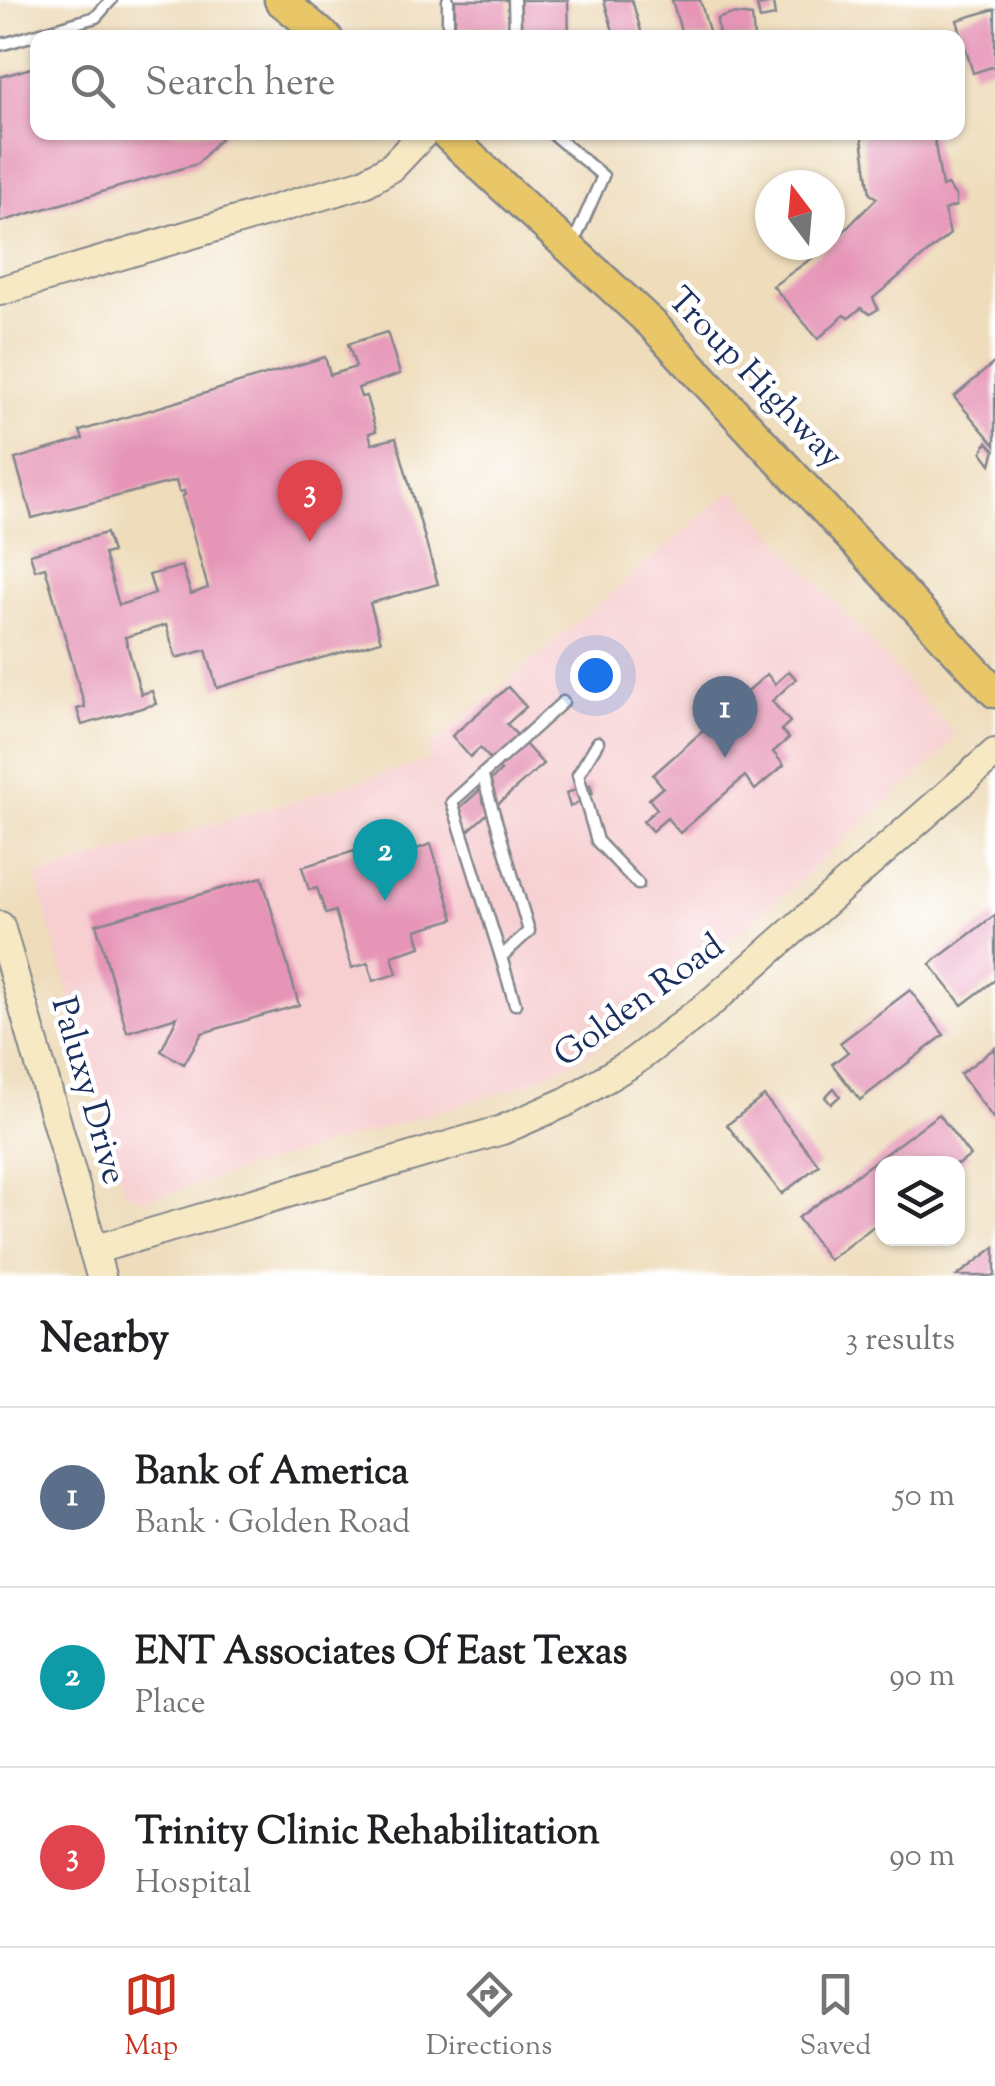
<!DOCTYPE html>
<html lang="en">
<head>
<meta charset="utf-8">
<style>
  body { margin:0; font-family:"Sorts Mill Goudy",serif; background:#f6f6f6; color:#202124 }
  .controls { position:absolute; right:30px; bottom:30px; display:grid; overflow:hidden; border-radius:20px; box-shadow:0 2px 8px #0004 }
  .controls button { width:90px; height:90px; display:grid; place-items:center; padding:0; border:0; border-bottom:2px solid #e0e0e0; background:#fff; color:#202124; font:50px sans-serif }
  .compass { position:absolute; left:755px; top:170px; width:90px; height:90px; border-radius:50%; background:#fff; box-shadow:0 2px 8px #0004; rotate:344deg }
  .you { position:absolute; left:595px; top:675px; width:35px; height:35px; margin:-25px; border:8px solid #fff; border-radius:50%; background:#1a73e8; box-shadow:0 0 0 15px #1a73e833 }
  .badge { display:grid; place-items:center; width:65px; height:65px; border-radius:50%; background:#c8321e; color:#fff; font-size:32px; font-weight:700 }
  .pin { position:absolute; translate:-50% -82px; filter:drop-shadow(0 2px 5px #0008) }
  .pin::after { content:''; position:absolute; top:52px; width:35px; height:30px; background:inherit; clip-path:polygon(0 0,100% 0,50% 100%) }
  .list { margin:0; padding:0; list-style:none }
  h2 { display:flex; justify-content:space-between; align-items:center; height:130px; margin:0; padding:0 40px; font-size:42px }
  h2 small { font-size:32px; font-weight:400; color:#757577 }
  .list li { display:grid; grid-template-columns:65px 1fr auto; gap:30px; align-items:center; box-sizing:border-box; height:180px; padding:0 40px; border-top:2px solid #e0e0e0 }
  .list b { display:block; font-size:38px; white-space:nowrap }
  .list p { margin:0; font-size:32px; white-space:nowrap; color:#757577 }
  .list em { font-size:32px; font-style:normal; color:#757577 }
  .icon { flex:none; width:55px; height:55px; fill:none; stroke:currentColor; stroke-width:2; stroke-linecap:round; stroke-linejoin:round }
  .map { position:relative; flex:none; width:995px; height:1276px; overflow:hidden }
  .search { position:absolute; background:#fff; box-shadow:0 2px 8px #0004; left:30px; right:30px; top:30px; height:110px; display:flex; align-items:center; gap:25px; box-sizing:border-box; padding:0 35px; border-radius:20px; color:#757577; font-size:38px }
  .sheet { height:670px; background:#fff }
  nav { display:flex; justify-content:space-around; align-items:center; box-sizing:border-box; height:140px; border-top:2px solid #e0e0e0; background:#fff; font-size:28px; color:#757577 }
  nav a { display:grid; justify-items:center; gap:5px }
  nav .on { color:#c8321e }
  .map>svg:first-child { display:block }
  .built { fill:#f7cfd1 }
  .building { fill:#e695b7 }
  .lines { fill:none; stroke-linecap:round; stroke-linejoin:round }
  .lane-casing { stroke:#84868c; stroke-width:15 }
  .secondary-casing { stroke:#84868c; stroke-width:32 }
  .primary-casing { stroke:#84868c; stroke-width:35 }
  .lane { stroke:#fff; stroke-width:10 }
  .secondary { stroke:#f6e9c3; stroke-width:28 }
  .primary { stroke:#e9c769; stroke-width:30 }
  .labels { text-anchor:middle; dominant-baseline:central; stroke-width:9; stroke-linejoin:round; paint-order:stroke }
  .street-label { font-size:35px; fill:#1b2f5e; stroke:#fff }
</style>
</head>
<body>
<div class="map">
<svg width="995" height="1276" viewBox="0 0 995 1276">
  <rect width="100%" height="100%" fill="#fff"/>
  <filter id="ink" filterUnits="userSpaceOnUse"><feTurbulence type="fractalNoise" baseFrequency=".01" numOctaves="2"/><feDisplacementMap in="SourceGraphic" scale="20" xChannelSelector="R" yChannelSelector="G"/><feConvolveMatrix kernelMatrix="1 2 1 2 8 2 1 2 1" color-interpolation-filters="sRGB"/></filter>
  <filter id="wash" filterUnits="userSpaceOnUse"><feTurbulence type="fractalNoise" baseFrequency=".0048" numOctaves="4" result="noise"/><feDisplacementMap in="SourceGraphic" scale="40" xChannelSelector="R" yChannelSelector="G"/><feGaussianBlur stdDeviation="2.25" result="paint"/><feColorMatrix in="noise" values="0 0 0 0 0 0 0 0 0 0 0 0 0 0 0 0 0 1.4 0 .05"/><feComposite in="paint" operator="in"/></filter>
  <g filter="url(#wash)">
    <rect width="100%" height="100%" fill="#eedcba"/>
    <polygon class="built" points="734,489 954,735 944,752 652,1011 577,1061 510,1090 144,1200 124,1191 36,876 430,760 428,749"/>
    <g id="blocks">
      <g class="building">
        <polygon points="455,0 509,0 509,27 455,28"/>
        <polygon points="520,0 568,0 569,38 522,38"/>
        <polygon points="604,0 632,0 643,38 615,38"/>
        <polygon points="672,0 700,0 711,38 683,38"/>
        <polygon points="773,3 775,16 760,19 757,6"/>
        <polygon points="995,9 995,66 973,73 957,20"/>
        <polygon points="732,14 752,16 754,38 719,38 717,19"/>
        <polygon points="38,66 38,132 226,132 197,164 0,222 0,77"/>
        <polygon points="861,132 933,132 942,187 947,185 956,196 956,206 944,210 950,234 873,298 878,309 870,314 861,308 849,318 844,315 818,339 773,286 830,245 877,198 870,194"/>
        <polygon points="387,332 400,374 358,388 361,397 366,396 376,431 369,433 372,444 396,438 438,584 370,603 381,641 217,688 206,650 176,658 166,625 125,637 141,694 152,691 156,704 82,725 77,709 85,707 45,567 35,570 30,554 106,533 112,552 104,554 119,605 155,594 149,575 182,566 191,594 208,588 182,496 185,495 184,491 179,492 176,481 32,518 15,459 83,439 80,431 325,357 330,375 356,367 348,344"/>
        <polygon points="995,362 995,445 954,397"/>
        <polygon points="987,442 995,450 991,464 982,452"/>
        <polygon points="789,671 796,679 772,701 790,722 781,730 789,738 773,752 784,765 755,790 745,776 680,833 667,818 652,831 643,821 657,809 649,799 663,787 653,775 767,674 775,684"/>
        <polygon points="508,687 526,707 507,724 543,764 468,831 453,814 501,771 480,748 470,757 452,736"/>
        <polygon points="590,785 593,794 570,807 566,793"/>
        <polygon points="400,837 405,853 431,844 454,919 416,930 421,947 392,956 397,974 373,981 368,963 352,968 335,911 326,914 317,888 309,890 302,867"/>
        <polygon points="262,877 299,1005 202,1033 184,1064 161,1051 177,1017 127,1032 96,924"/>
        <polygon points="995,915 995,980 962,1005 930,964"/>
        <polygon points="910,990 944,1035 860,1100 832,1064 848,1052 840,1043"/>
        <polygon points="995,1048 995,1117 993,1118 960,1074"/>
        <polygon points="834,1088 840,1096 831,1104 825,1097"/>
        <polygon points="764,1096 819,1165 782,1194 727,1125"/>
        <polygon points="939,1114 970,1156 959,1164 882,1164 882,1220 829,1260 798,1218"/>
        <polygon points="995,1247 995,1276 957,1276"/>
      </g>
    </g>
  </g>
  <g filter="url(#ink)">
    <use href="#blocks" fill-opacity="0" stroke="#84868c" stroke-width="2.5"/>
    <g class="lines">
      <defs>
        <g id="lane">
          <polyline points="448,0 448,36 515,35 514,0"/>
          <polyline points="0,45 96,17 111,0"/>
          <polyline points="550,132 603,176 573,244"/>
          <polyline points="598,742 578,775 597,841 638,884"/>
          <polyline points="482,774 529,931 501,957 515,1004"/>
          <polyline points="501,957 452,802 563,702"/>
        </g>
        <g id="secondary">
          <polyline points="0,291 364,183 392,167 425,132"/>
          <polyline points="0,926 101,1276"/>
          <polyline points="93,1250 502,1130 568,1101 633,1062 708,1005 995,753"/>
        </g>
        <g id="primary">
          <polyline points="280,0 327,38"/>
          <polyline points="444,132 652,324 995,692"/>
        </g>
      </defs>
      <use href="#lane" class="lane-casing"/>
      <use href="#secondary" class="secondary-casing"/>
      <use href="#primary" class="primary-casing"/>
      <use href="#lane" class="lane"/>
      <use href="#secondary" class="secondary"/>
      <use href="#primary" class="primary"/>
    </g>
  </g>
  <g class="labels">
    <g class="street-label">
      <text transform="translate(754 379) rotate(46)">Troup Highway</text>
      <text transform="translate(640 1002) rotate(-36)">Golden Road</text>
      <text transform="translate(87 1091) rotate(74)">Paluxy Drive</text>
    </g>
  </g>
</svg>
<div class="controls">
<button><svg class="icon" aria-label="layers" viewBox="0 0 24 24"><path d="M12 4l9 5-9 5-9-5zM3 14l9 5 9-5"/></svg></button>
</div>
<svg class="compass" viewBox="-18 -18 36 36"><path d="M0-13l5 13h-10z" fill="#e53935"/><path d="M0 13l5-13h-10z" fill="#757577"/></svg>
<div class="you"></div>
<div class="pin badge" style="left:725px;top:758px;background:#5c6f8a">1</div>
<div class="pin badge" style="left:385px;top:901px;background:#0f9aa8">2</div>
<div class="pin badge" style="left:310px;top:542px;background:#e0444e">3</div>
<div class="search"><svg class="icon" aria-label="search" viewBox="0 0 24 24"><circle cx="10" cy="10" r="6"/><path d="M15 15l6 6"/></svg>Search here</div>
</div>
<section class="sheet">
<h2>Nearby<small>3 results</small></h2>
<ul class="list">
<li><span class="badge" style="background:#5c6f8a">1</span><div><b>Bank of America</b><p>Bank · Golden Road</p></div><em>50 m</em></li>
<li><span class="badge" style="background:#0f9aa8">2</span><div><b>ENT Associates Of East Texas</b><p>Place</p></div><em>90 m</em></li>
<li><span class="badge" style="background:#e0444e">3</span><div><b>Trinity Clinic Rehabilitation</b><p>Hospital</p></div><em>90 m</em></li>
</ul>
</section>
<nav>
<a class="on"><svg class="icon" aria-label="map" viewBox="0 0 24 24"><path d="M3 6l6-2 6 2 6-2v14l-6 2-6-2-6 2zM9 4v14M15 6v14"/></svg>Map</a>
<a><svg class="icon" aria-label="directions" viewBox="0 0 24 24"><path d="M12 3l9 9-9 9-9-9zM9 14v-3h6M13 9l2 2-2 2"/></svg>Directions</a>
<a><svg class="icon" aria-label="saved" viewBox="0 0 24 24"><path d="M7 4h10v16l-5-4-5 4z"/></svg>Saved</a>
</nav>
</body>
</html>
